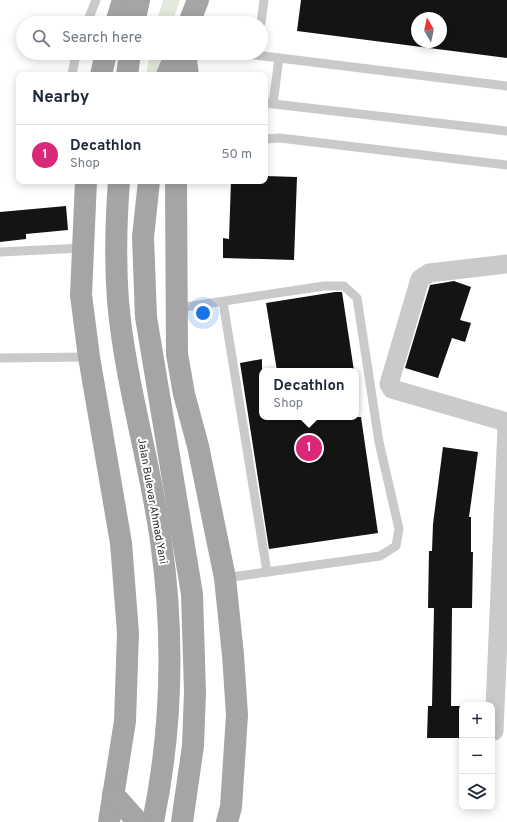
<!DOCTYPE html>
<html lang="en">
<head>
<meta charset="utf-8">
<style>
  body { margin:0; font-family:Overpass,sans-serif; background:#f2f2f3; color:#1f2937 }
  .controls { position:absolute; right:12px; bottom:12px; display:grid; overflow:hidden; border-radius:8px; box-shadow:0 2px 10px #0003 }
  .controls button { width:36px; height:36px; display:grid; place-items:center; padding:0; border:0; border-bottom:1px solid #e0e1e3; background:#fff; color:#1f2937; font:20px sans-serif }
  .compass { position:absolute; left:411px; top:12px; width:36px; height:36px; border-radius:50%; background:#fff; box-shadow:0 2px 10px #0003; rotate:351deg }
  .you { position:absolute; left:203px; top:313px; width:14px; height:14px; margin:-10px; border:3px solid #fff; border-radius:50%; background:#1a73e8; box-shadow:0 0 0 6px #1a73e833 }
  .badge { display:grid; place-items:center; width:26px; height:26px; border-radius:50%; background:#db2777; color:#fff; font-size:13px; font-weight:700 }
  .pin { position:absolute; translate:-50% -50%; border:2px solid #fff; box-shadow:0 1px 4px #0006 }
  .popup { position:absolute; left:259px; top:368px; width:100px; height:52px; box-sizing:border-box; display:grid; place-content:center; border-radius:8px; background:#fff; filter:drop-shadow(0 1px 3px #0005); font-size:13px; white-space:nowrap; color:#747a83 }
  .popup b { font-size:15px; color:#1f2937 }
  .popup::after { content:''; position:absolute; left:50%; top:100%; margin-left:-8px; border:8px solid transparent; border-top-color:#fff }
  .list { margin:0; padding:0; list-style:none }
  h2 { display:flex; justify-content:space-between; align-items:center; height:52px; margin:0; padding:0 16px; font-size:17px }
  h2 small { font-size:13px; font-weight:400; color:#747a83 }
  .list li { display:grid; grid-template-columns:26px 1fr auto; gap:12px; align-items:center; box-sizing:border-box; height:60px; padding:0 16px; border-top:1px solid #e0e1e3 }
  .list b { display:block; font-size:15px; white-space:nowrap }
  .list p { margin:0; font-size:13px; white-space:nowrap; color:#747a83 }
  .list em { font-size:13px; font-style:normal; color:#747a83 }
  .icon { flex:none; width:22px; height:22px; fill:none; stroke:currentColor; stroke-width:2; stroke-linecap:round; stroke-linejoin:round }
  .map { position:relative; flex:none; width:507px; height:822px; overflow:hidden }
  .search { position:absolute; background:#fff; box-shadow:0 2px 10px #0003; left:16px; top:16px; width:252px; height:44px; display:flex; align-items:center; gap:10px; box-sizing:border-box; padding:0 14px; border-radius:22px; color:#747a83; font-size:15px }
  .panel { position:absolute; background:#fff; box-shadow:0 2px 10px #0003; left:16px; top:72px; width:252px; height:112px; border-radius:8px }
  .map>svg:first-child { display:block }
  .green { fill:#e4eadb }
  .building { fill:#141414; fill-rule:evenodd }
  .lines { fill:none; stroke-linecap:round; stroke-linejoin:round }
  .lane { stroke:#cacaca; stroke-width:9 }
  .street { stroke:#cacaca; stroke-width:19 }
  .primary { stroke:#a5a5a5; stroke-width:22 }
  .labels { text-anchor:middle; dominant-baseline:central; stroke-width:4; stroke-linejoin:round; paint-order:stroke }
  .street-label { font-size:11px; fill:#2d2d2d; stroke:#fff }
</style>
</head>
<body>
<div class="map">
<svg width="507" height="822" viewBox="0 0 507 822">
  <rect width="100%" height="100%" fill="#fff"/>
  <g class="green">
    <polygon points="163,0 180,0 172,23 156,23"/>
    <polygon points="150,53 162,53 156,75 146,75"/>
  </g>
  <g class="building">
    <path d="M 301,0 L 507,0 L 507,58 L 297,31 ZM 417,18 L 441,18 L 441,42 L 417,42 Z"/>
    <polygon points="265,176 297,177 294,260 223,258 223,238 229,239 231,181 265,181"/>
    <polygon points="66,206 68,230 26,234 26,239 0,242 0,212"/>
    <polygon points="454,281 471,287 460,320 471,323 465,342 452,338 438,378 405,368 430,285"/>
    <polygon points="335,292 342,292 354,371 277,371 266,303"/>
    <polygon points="262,359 262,417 361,417 378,533 269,549 240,363"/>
    <polygon points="443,447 478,452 469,517 471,517 471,552 473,552 472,608 452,608 451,706 462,706 462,738 427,738 428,706 432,706 434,608 428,608 429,551 432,551 433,524"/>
  </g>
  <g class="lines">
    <g class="lane">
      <polyline points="87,23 96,0"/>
      <polyline points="261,23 264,0"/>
      <polyline points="256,53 255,55 507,86"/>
      <polyline points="72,75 76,53"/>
      <polyline points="265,103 507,131"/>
      <polyline points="273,104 279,58"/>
      <polyline points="265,139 280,138 507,165"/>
      <polyline points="0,252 82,248"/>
      <polyline points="223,302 267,572"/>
      <polyline points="178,308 324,286 344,286 357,298 379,442 399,529 396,546 380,556 225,578"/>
      <polyline points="0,358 89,357"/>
    </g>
    <polyline class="street" points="494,731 507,428 503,421 392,389 389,384 420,279 429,273 507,264"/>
    <g class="primary">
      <polyline points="116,23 123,0"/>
      <polyline points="134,23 139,0"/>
      <polyline points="189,23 198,0"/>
      <polyline points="185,53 188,75"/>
      <polyline points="101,75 106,53"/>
      <polyline points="127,75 130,53"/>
      <polyline points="167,75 176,53"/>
      <polyline points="86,181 81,295 89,357 121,543 128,633 125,721 109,822"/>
      <path d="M 119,181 C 116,221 115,261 118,301 C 125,382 150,461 161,541 C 174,633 172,730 153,822"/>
      <polyline points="149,181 143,237 146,317 192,594 195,692 193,746 182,822"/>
      <polyline points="176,181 177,354 184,394 198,446 225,578 233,655 237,715 231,807 227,822"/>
      <polyline points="113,794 138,822"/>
    </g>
  </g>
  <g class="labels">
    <g class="street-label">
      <text transform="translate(152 501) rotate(80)">Jalan Bulevar Ahmad Yani</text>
    </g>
  </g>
</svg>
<div class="controls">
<button>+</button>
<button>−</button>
<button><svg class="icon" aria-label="layers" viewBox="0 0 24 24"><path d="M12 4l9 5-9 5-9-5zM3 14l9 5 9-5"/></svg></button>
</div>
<svg class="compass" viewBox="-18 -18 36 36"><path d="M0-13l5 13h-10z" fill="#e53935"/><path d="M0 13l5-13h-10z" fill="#747a83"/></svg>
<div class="you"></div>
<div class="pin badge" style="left:309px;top:448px">1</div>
<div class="popup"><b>Decathlon</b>Shop</div>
<div class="search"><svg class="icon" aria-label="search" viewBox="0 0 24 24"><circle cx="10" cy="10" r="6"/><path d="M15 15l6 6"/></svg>Search here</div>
<section class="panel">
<h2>Nearby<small></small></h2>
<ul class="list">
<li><span class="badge">1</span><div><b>Decathlon</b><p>Shop</p></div><em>50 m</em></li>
</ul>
</section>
</div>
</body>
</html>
